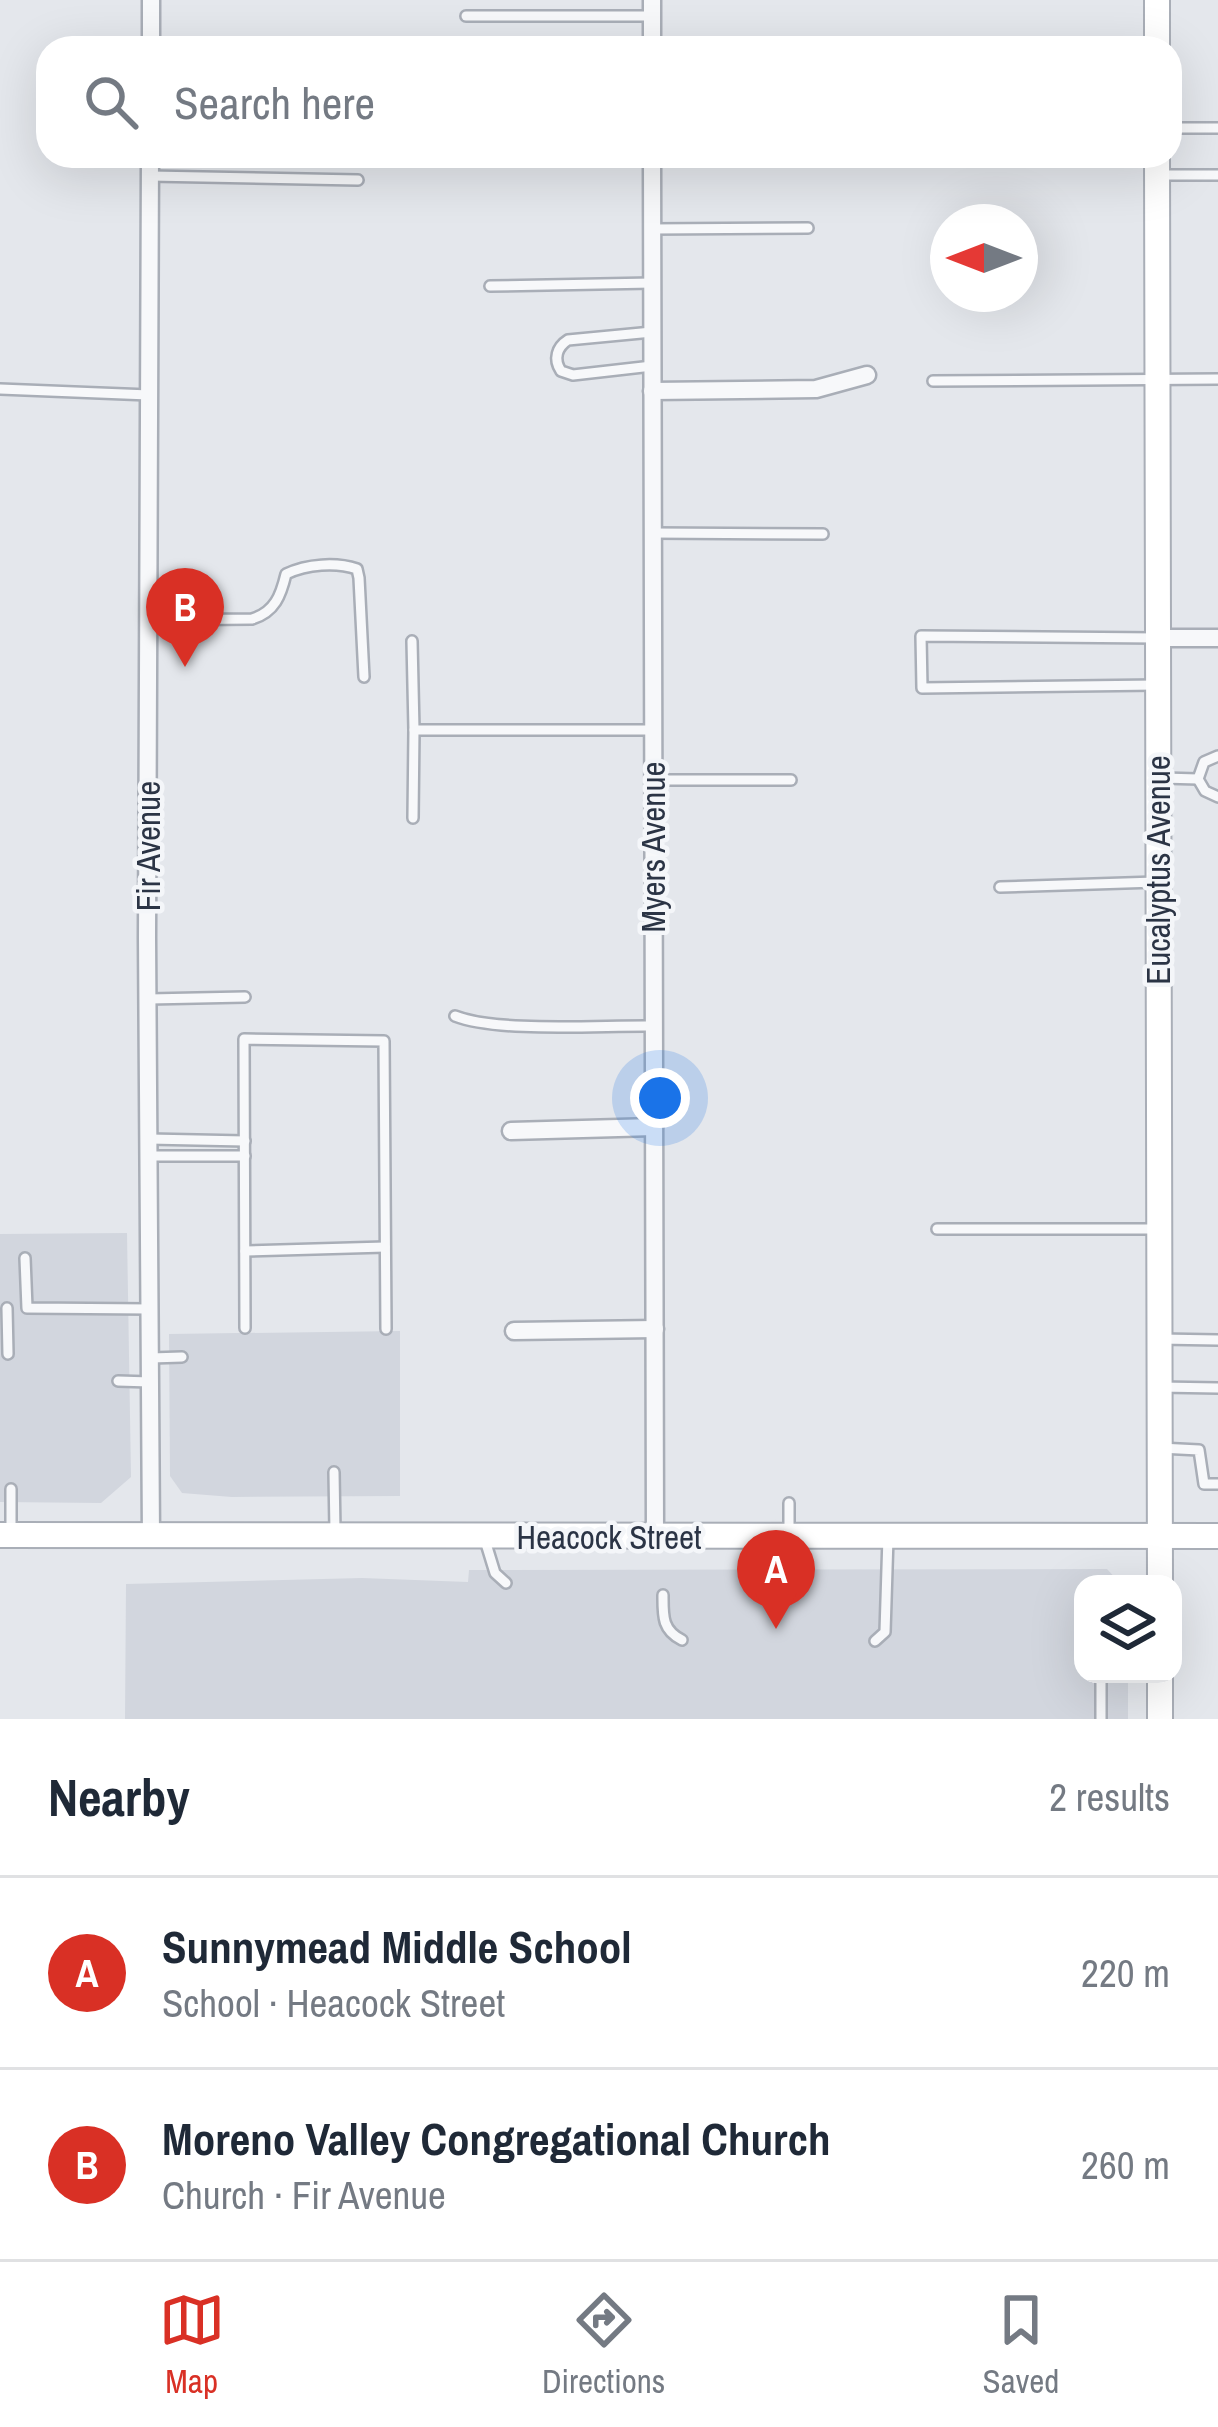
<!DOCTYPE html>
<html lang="en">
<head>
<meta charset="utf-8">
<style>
  body { margin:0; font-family:"Archivo Narrow",sans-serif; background:#f6f6f7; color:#1f2937 }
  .controls { position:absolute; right:36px; bottom:36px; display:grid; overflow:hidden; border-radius:24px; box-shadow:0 12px 48px #0002 }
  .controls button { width:108px; height:108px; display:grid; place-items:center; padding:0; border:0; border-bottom:3px solid #e0e1e3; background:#fff; color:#1f2937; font:60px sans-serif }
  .compass { position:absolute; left:930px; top:204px; width:108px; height:108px; border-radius:50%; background:#fff; box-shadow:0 12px 48px #0002; rotate:270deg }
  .you { position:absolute; left:660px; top:1098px; width:42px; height:42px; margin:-30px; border:9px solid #fff; border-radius:50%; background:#1a73e8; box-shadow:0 0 0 18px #1a73e833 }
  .badge { display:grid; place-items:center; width:78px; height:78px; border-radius:50%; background:#d93025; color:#fff; font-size:39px; font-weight:700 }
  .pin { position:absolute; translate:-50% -99px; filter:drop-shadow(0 3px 6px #0008) }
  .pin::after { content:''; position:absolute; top:63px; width:42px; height:36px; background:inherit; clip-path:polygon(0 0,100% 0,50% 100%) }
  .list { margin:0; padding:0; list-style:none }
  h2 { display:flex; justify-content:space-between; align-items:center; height:156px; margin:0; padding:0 48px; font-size:51px }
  h2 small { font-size:39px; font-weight:400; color:#747a83 }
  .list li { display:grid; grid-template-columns:78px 1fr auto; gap:36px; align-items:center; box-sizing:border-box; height:192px; padding:0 48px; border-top:3px solid #e0e1e3 }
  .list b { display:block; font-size:45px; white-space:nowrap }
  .list p { margin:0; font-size:39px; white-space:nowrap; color:#747a83 }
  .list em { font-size:39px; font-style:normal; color:#747a83 }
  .icon { flex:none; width:66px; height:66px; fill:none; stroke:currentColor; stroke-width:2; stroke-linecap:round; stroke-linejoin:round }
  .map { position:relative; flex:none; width:1218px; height:1719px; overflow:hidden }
  .search { position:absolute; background:#fff; box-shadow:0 12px 48px #0002; left:36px; right:36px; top:36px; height:132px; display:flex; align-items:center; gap:30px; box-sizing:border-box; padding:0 42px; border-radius:36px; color:#747a83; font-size:45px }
  .sheet { height:540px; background:#fff }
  nav { display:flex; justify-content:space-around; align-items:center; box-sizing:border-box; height:168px; border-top:3px solid #e0e1e3; background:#fff; font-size:33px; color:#747a83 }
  nav a { display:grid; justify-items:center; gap:6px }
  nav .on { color:#d93025 }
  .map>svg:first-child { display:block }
  .built { fill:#d2d6de }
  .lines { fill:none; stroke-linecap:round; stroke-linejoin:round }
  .lane-casing { stroke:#a9aeb7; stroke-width:14 }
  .street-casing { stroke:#a9aeb7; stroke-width:21 }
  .secondary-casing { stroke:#a9aeb7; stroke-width:28 }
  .lane { stroke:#f7f8fa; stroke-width:9 }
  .street { stroke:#f7f8fa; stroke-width:16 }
  .secondary { stroke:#fff; stroke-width:24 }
  .labels { text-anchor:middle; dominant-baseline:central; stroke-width:9; stroke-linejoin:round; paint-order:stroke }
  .street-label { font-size:33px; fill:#2b3445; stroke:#f4f6f9 }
</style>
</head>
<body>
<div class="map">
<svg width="1218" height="1719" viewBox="0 0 1218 1719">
  <rect width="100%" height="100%" fill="#e4e7ec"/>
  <g class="built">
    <polygon points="127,1233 131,1477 101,1503 0,1502 0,1234"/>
    <polygon points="400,1331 400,1496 232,1497 182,1493 170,1476 169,1334"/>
    <polygon points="1107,1569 1121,1584 1083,1584 1083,1674 1128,1674 1128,1719 125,1719 126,1584 362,1578 468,1582 469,1570"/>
  </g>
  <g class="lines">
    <defs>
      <g id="lane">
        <polyline points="466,16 652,16"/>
        <polyline points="1170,128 1218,128"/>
        <polyline points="1162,175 1218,175"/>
        <polyline points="150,176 358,180"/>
        <polyline points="652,229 808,228"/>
        <polyline points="490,286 652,283"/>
        <path d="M 652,332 L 568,340 C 557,347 553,359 561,371 L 573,375 L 652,366"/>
        <polyline points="933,381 1218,379"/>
        <polyline points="0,389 149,395"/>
        <polyline points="653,533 823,534"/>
        <path d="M 149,620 L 252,619 C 275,612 281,595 286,574 C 307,564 336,562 357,569 L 359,578 L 364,677"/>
        <polyline points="1157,638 921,636 922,688 1157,685"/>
        <polyline points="412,641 414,730"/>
        <polyline points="1218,756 1204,762 1198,779 1205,791 1218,797"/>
        <polyline points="1163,778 1198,779"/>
        <polyline points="653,780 791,780"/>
        <polyline points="413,818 414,730 653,730"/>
        <polyline points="1000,887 1156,882"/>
        <polyline points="149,999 245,997"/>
        <path d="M 455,1016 C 499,1033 602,1025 654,1026"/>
        <polyline points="149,1139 245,1141"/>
        <polyline points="148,1156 245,1156"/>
        <polyline points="937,1229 1159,1229"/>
        <polyline points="245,1251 385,1247"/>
        <polyline points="25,1258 27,1308 150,1309"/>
        <polyline points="7,1308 8,1354"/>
        <polyline points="245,1328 244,1039 384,1041 386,1329"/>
        <polyline points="1160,1339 1218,1340"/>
        <polyline points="151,1358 182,1357"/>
        <polyline points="118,1381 150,1382"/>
        <polyline points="1160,1387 1218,1388"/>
        <polyline points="1160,1448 1199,1450 1204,1484 1218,1484"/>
        <polyline points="334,1472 335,1531"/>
        <polyline points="11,1489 11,1532"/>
        <polyline points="789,1503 789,1532"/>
        <polyline points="484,1537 495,1573 506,1583"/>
        <path d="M 663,1595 C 663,1616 662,1630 682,1640"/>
        <polyline points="875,1641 885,1632 888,1537"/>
        <polyline points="1101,1719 1101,1674"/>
      </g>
      <g id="street">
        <polyline points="652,0 652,48"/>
        <polyline points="151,48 151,0"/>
        <polyline points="150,156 147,938 151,1536"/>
        <polyline points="652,156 655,1538"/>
        <polyline points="652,391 816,389 867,375"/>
        <polyline points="1157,638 1218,638"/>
        <polyline points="511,1131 654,1127"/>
        <polyline points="514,1331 655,1329"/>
      </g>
      <g id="secondary">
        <polyline points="1157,0 1157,48"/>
        <polyline points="1157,156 1160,1584"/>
        <polyline points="0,1535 1218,1536"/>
        <polyline points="1160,1719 1160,1674"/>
      </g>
    </defs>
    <use href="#lane" class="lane-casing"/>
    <use href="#street" class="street-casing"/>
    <use href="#secondary" class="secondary-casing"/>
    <use href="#lane" class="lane"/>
    <use href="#street" class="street"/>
    <use href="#secondary" class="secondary"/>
  </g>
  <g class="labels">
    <g class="street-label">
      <text transform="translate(148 846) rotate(-90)">Fir Avenue</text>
      <text transform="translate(653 847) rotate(-90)">Myers Avenue</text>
      <text transform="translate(1158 870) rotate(-90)">Eucalyptus Avenue</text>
      <text x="609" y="1537">Heacock Street</text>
    </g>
  </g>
</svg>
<div class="controls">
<button><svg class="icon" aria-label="layers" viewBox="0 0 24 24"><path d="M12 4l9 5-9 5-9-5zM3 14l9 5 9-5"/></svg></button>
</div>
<svg class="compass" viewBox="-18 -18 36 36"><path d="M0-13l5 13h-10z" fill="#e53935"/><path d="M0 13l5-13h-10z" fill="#747a83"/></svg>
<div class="you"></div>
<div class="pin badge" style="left:776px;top:1629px">A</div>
<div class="pin badge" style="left:185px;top:667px">B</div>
<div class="search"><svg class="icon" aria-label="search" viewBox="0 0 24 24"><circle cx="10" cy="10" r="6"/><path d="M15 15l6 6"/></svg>Search here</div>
</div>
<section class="sheet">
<h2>Nearby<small>2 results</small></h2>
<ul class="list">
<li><span class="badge">A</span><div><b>Sunnymead Middle School</b><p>School · Heacock Street</p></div><em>220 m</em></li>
<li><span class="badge">B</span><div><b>Moreno Valley Congregational Church</b><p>Church · Fir Avenue</p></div><em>260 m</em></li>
</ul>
</section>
<nav>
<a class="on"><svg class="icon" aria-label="map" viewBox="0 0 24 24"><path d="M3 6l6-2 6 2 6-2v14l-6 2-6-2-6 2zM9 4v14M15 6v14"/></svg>Map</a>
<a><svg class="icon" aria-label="directions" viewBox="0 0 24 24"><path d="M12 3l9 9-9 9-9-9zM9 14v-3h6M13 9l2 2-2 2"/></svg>Directions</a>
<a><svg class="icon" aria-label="saved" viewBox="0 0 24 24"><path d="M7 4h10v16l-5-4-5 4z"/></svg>Saved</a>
</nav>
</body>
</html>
